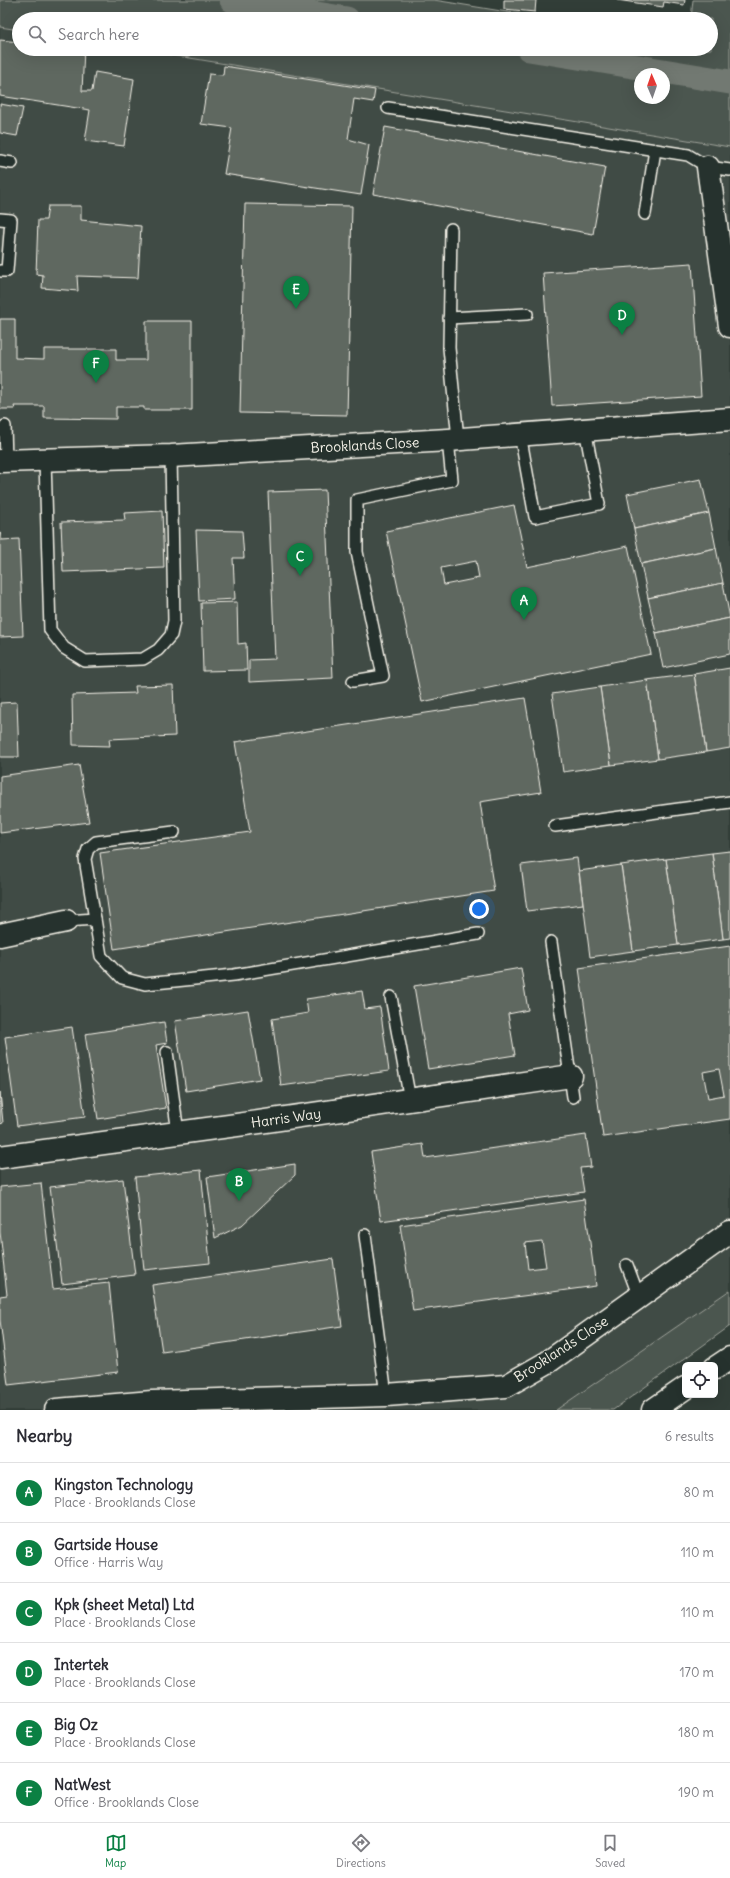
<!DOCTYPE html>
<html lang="en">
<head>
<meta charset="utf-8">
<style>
  body { margin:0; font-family:Delius,sans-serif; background:#f7f7f7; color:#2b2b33 }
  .controls { position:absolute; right:12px; bottom:12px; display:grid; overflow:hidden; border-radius:6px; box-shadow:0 4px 16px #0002 }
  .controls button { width:36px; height:36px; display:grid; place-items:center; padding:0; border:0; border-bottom:1px solid #e1e1e2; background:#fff; color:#2b2b33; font:20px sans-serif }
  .compass { position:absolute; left:634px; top:68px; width:36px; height:36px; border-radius:50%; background:#fff; box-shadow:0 4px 16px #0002; rotate:358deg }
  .you { position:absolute; left:479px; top:909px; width:14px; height:14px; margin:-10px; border:3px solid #fff; border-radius:50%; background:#1a73e8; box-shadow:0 0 0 6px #1a73e833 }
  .badge { display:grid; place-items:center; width:26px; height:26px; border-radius:50%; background:#0b8043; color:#fff; font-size:13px; font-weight:700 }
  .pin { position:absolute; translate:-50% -33px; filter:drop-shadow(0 1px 2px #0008) }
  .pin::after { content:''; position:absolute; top:21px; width:14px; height:12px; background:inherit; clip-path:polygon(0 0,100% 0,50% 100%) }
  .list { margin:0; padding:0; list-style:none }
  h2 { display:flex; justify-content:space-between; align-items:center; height:52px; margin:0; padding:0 16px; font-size:17px }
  h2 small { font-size:13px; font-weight:400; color:#7c7c81 }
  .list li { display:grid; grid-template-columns:26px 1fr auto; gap:12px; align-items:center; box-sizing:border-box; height:60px; padding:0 16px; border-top:1px solid #e1e1e2 }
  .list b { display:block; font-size:15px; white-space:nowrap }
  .list p { margin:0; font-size:13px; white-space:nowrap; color:#7c7c81 }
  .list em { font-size:13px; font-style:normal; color:#7c7c81 }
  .icon { flex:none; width:22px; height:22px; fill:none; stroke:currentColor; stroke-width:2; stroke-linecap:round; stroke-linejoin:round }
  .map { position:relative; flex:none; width:730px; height:1410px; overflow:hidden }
  .search { position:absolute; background:#fff; box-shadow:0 4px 16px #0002; left:12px; right:12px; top:12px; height:44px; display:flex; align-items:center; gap:10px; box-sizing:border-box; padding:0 14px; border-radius:22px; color:#7c7c81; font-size:15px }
  .sheet { height:412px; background:#fff }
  nav { display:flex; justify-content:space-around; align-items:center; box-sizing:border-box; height:56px; border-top:1px solid #e1e1e2; background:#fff; font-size:11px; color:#7c7c81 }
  nav a { display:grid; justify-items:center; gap:2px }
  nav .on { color:#0b8043 }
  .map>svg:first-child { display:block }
  .built { fill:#404b44 }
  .green { fill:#4c564f; stroke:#a0a49c; fill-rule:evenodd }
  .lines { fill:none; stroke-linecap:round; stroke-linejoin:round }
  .canal { stroke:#727972; stroke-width:25 }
  .building { fill:#5f6861; stroke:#f4f1e8; fill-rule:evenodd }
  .service-casing { stroke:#f4f1e8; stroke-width:14 }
  .minor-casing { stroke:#f4f1e8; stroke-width:25 }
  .motorway-casing { stroke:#f4f1e8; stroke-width:25 }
  .service { stroke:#26332d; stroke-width:11 }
  .minor { stroke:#26332d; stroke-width:22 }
  .motorway { stroke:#26332d; stroke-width:22 }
  .labels { text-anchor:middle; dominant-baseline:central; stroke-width:3; stroke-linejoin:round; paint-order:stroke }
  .street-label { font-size:14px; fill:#f4f1e8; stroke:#26332d }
</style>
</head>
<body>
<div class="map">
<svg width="730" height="1410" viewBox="0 0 730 1410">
  <rect width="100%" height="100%" fill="#323e38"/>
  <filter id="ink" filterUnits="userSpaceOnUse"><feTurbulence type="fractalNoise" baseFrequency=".025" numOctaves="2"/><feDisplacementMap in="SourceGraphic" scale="8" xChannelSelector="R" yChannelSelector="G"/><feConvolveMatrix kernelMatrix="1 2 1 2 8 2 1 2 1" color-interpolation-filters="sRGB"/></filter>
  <g filter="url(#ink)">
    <polygon class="built" points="0,27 19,30 19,49 135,49 730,147 730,1290 556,1410 0,1410"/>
    <g class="green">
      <polygon points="0,0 434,0 550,19 19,19 19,30 0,27"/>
      <path d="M 693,0 L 730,0 L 730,147 L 135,49 L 711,49 L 711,19 L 691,19 ZM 640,74 L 664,74 L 664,98 L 640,98 Z"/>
      <polygon points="730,1290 730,1326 613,1410 556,1410"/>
    </g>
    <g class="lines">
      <g class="canal">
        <polyline points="232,0 347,19"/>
        <polyline points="529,49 730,82"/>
      </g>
    </g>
    <g class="building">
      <polygon points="504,0 536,0 535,12 504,9"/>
      <polygon points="617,0 685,0 684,5 664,2 663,7"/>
      <polygon points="0,40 19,42 19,49 84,49 82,91 92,91 95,72 134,79 124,146 85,141 90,110 0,96"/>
      <polygon points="224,66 375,90 373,102 354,99 348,139 369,145 361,195 224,174 232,128 201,124 209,74 223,75"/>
      <polygon points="0,104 23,108 17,136 0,133"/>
      <polygon points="385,127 605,167 593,234 373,194"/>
      <polygon points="245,204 352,206 347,415 240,413"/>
      <polygon points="48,206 81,206 81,220 141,226 138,278 77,276 78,291 42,288 43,275 36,274 38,220 46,220"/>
      <polygon points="692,263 701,396 552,406 543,273"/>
      <polygon points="0,319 15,319 15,358 44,359 44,349 116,349 116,360 146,360 146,321 192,321 192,410 144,410 144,407 116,407 116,419 44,418 44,406 14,406 15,409 0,409"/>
      <polygon points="701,479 709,513 634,529 627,494"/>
      <polygon points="325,490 333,678 249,682 249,660 275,659 268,492"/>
      <path d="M 514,505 L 527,567 L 628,546 L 651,654 L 422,702 L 386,531 ZM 476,561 L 479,578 L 444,585 L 441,568 Z"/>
      <polygon points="162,511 164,568 63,572 61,522 125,520 124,513"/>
      <polygon points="709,513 716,548 641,564 634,529"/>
      <polygon points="196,530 242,531 244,558 233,558 235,599 199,601"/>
      <polygon points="0,532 2,540 19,539 23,636 0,637"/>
      <polygon points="716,548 723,583 648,598 641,564"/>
      <polygon points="723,583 730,618 656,633 648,598"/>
      <polygon points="237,602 238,644 246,643 247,670 203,671 201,603"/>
      <polygon points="730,618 730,654 663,668 656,633"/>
      <polygon points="730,668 730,748 706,752 694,674"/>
      <polygon points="694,674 706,752 658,759 647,680"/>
      <polygon points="647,680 658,759 611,765 600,687"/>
      <polygon points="173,685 175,736 109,739 110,746 73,745 72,695 136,693 135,686"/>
      <polygon points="600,687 611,765 563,772 552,694"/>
      <polygon points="525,698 541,792 480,802 494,891 114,949 100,853 250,832 235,742"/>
      <polygon points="17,702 19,757 0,757 0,703"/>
      <polygon points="79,765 89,822 0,833 0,776"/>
      <polygon points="730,851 730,938 723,939 712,853"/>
      <polygon points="712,853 723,939 678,945 666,859"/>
      <polygon points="577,858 583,904 527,911 521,865"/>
      <polygon points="666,859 678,945 633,951 621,865"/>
      <polygon points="621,865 633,951 590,957 579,871"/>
      <path d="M 730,946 L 730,1119 L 603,1137 L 579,968 ZM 719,1069 L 724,1095 L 708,1098 L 703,1072 Z"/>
      <polygon points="521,968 528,1010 508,1014 515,1055 428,1069 414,986"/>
      <polygon points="362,991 365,1009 380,1007 389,1071 281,1086 272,1019 308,1013 306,999"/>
      <polygon points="248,1010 260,1079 186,1091 175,1021"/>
      <polygon points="164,1022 167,1043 156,1045 166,1108 98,1119 85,1034"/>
      <polygon points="72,1027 85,1117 17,1126 5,1037"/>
      <polygon points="0,1092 3,1123 0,1124"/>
      <polygon points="586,1135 591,1167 580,1168 584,1192 381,1221 371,1152 423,1144 425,1158"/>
      <polygon points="295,1164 295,1175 242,1225 215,1238 207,1177"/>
      <polygon points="201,1170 210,1263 144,1270 135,1177"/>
      <polygon points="123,1179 135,1275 62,1284 50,1187"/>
      <polygon points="41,1183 53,1289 109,1283 118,1372 8,1385 0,1320 0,1296 7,1295 0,1232 0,1187"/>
      <path d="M 584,1199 L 596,1286 L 413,1311 L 400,1225 ZM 542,1241 L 546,1267 L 528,1269 L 525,1243 Z"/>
      <polygon points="333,1259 342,1326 162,1352 152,1285"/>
    </g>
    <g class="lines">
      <defs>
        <g id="service">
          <polyline points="388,108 688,155 708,167 730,170"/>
          <polyline points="0,161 12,163"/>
          <polyline points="645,214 655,150"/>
          <polyline points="0,219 11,220 7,271 0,271"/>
          <polyline points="451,229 449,348 458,439"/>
          <polyline points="449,318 527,314"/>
          <polyline points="5,426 6,461"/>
          <polyline points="520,434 535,517 599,504 585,429"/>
          <polyline points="45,460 50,630 64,648 85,661 143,659 158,650 171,635 174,621 171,456"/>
          <polyline points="353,681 383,676 357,552 357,500 452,480 448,440"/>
          <polyline points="555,826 730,802"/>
          <polyline points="95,919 85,859 88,849 96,842 174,832"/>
          <polyline points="66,921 95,919 101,956 122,978 145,984 234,975 478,934"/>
          <polyline points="551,942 573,1097"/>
          <polyline points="391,997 410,1100"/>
          <polyline points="167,1052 178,1133"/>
          <polyline points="365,1235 386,1395"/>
          <polyline points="627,1265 639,1297"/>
        </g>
        <g id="minor">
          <polyline points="708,167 730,326"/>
          <polyline points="0,461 171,456 448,440 730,419"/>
          <polyline points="0,935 66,921"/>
          <polyline points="0,1157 259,1122 571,1076"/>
          <polyline points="56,1410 152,1402 386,1395 506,1386 548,1362 730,1232"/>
        </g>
        <g id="motorway">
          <polyline points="715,1368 730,1358"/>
          <polyline points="653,1410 685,1388"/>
        </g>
      </defs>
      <use href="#service" class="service-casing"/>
      <use href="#minor" class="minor-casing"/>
      <use href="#motorway" class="motorway-casing"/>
      <use href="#service" class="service"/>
      <use href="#minor" class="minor"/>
      <use href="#motorway" class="motorway"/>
    </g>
  </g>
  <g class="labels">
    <g class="street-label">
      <text transform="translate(365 445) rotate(-3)">Brooklands Close</text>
      <text transform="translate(286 1118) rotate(-8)">Harris Way</text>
      <text transform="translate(561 1349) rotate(-33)">Brooklands Close</text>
    </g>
  </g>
</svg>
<div class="controls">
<button><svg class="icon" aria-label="locate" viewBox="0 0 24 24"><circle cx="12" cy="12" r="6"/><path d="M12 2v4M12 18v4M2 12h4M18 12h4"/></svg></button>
</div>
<svg class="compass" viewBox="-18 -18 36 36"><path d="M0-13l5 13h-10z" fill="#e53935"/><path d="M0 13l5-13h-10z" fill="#7c7c81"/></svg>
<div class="you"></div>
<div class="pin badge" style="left:524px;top:620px">A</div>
<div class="pin badge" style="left:239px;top:1201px">B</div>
<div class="pin badge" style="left:300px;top:576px">C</div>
<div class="pin badge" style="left:622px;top:335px">D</div>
<div class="pin badge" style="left:296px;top:309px">E</div>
<div class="pin badge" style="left:96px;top:383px">F</div>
<div class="search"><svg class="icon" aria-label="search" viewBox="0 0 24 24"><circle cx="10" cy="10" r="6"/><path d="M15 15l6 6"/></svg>Search here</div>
</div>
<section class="sheet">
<h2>Nearby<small>6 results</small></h2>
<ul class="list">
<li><span class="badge">A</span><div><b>Kingston Technology</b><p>Place · Brooklands Close</p></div><em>80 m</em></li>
<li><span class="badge">B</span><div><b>Gartside House</b><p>Office · Harris Way</p></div><em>110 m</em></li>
<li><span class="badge">C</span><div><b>Kpk (sheet Metal) Ltd</b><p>Place · Brooklands Close</p></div><em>110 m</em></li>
<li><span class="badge">D</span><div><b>Intertek</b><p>Place · Brooklands Close</p></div><em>170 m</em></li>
<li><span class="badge">E</span><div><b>Big Oz</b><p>Place · Brooklands Close</p></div><em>180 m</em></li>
<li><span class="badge">F</span><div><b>NatWest</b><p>Office · Brooklands Close</p></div><em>190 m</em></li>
</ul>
</section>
<nav>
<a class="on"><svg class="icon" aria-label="map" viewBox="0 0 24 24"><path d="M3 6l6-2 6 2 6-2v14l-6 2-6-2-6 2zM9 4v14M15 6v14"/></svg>Map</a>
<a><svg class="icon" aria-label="directions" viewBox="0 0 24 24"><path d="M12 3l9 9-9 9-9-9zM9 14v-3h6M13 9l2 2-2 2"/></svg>Directions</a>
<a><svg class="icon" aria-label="saved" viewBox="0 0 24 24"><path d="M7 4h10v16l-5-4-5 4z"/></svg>Saved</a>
</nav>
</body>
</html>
